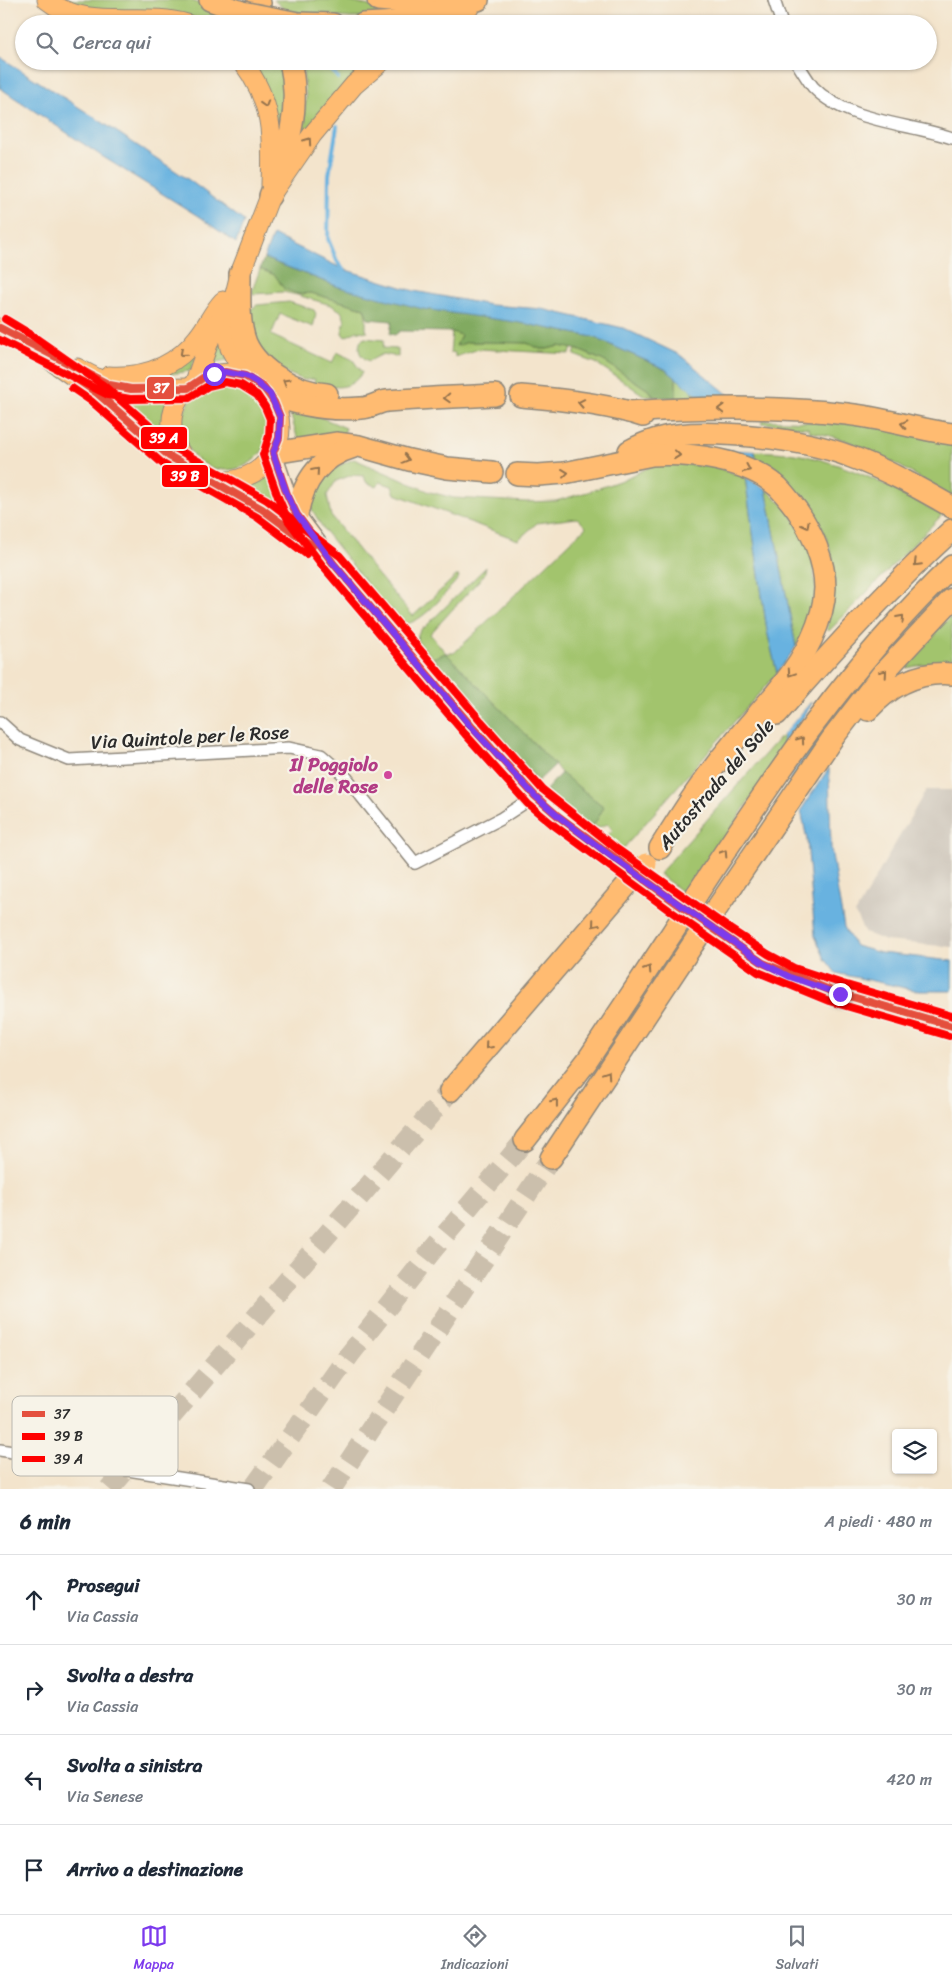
<!DOCTYPE html>
<html lang="it">
<head>
<meta charset="utf-8">
<style>
  body { margin:0; font-family:Sriracha,sans-serif; background:#f6f6f7; color:#1f2937 }
  .controls { position:absolute; right:15px; bottom:15px; display:grid; overflow:hidden; border-radius:5px; box-shadow:0 1px 4px #0004 }
  .controls button { width:45px; height:45px; display:grid; place-items:center; padding:0; border:0; border-bottom:1px solid #e0e1e3; background:#fff; color:#1f2937; font:25px sans-serif }
  .stop { position:absolute; width:15px; height:15px; margin:-11px; border:4px solid #7c3aed; border-radius:50%; background:#fff }
  .stop.end { background:#7c3aed; border-color:#fff; box-shadow:0 1px 5px #0008 }
  .list { margin:0; padding:0; list-style:none }
  h2 { display:flex; justify-content:space-between; align-items:center; height:65px; margin:0; padding:0 20px; font-size:21px }
  h2 small { font-size:16px; font-weight:400; color:#747a83 }
  .list li { display:grid; grid-template-columns:32px 1fr auto; gap:15px; align-items:center; box-sizing:border-box; height:90px; padding:0 20px; border-top:1px solid #e0e1e3 }
  .list b { display:block; font-size:19px; white-space:nowrap }
  .list p { margin:0; font-size:16px; white-space:nowrap; color:#747a83 }
  .list em { font-size:16px; font-style:normal; color:#747a83 }
  .icon { flex:none; width:28px; height:28px; fill:none; stroke:currentColor; stroke-width:2; stroke-linecap:round; stroke-linejoin:round }
  .map { position:relative; flex:none; width:952px; height:1489px; overflow:hidden }
  .search { position:absolute; background:#fff; box-shadow:0 1px 4px #0004; left:15px; right:15px; top:15px; height:55px; display:flex; align-items:center; gap:12px; box-sizing:border-box; padding:0 18px; border-radius:28px; color:#747a83; font-size:19px }
  .sheet { height:425px; background:#fff }
  nav { display:flex; justify-content:space-around; align-items:center; box-sizing:border-box; height:70px; border-top:1px solid #e0e1e3; background:#fff; font-size:14px; color:#747a83 }
  nav a { display:grid; justify-items:center; gap:2px }
  nav .on { color:#7c3aed }
  .map>svg:first-child { display:block }
  .industrial { fill:#cbc3b8 }
  .green { fill:#a2c46d; stroke:#66784c }
  .forest { fill:#81aa60; stroke:#566a46 }
  .water { fill:#67b2e0; stroke:#496e86 }
  .pier { fill:#f3e4cc }
  .lines { fill:none; stroke-linecap:round; stroke-linejoin:round }
  .stream { stroke:#67b2e0; stroke-width:4 }
  .motorway-tunnel { stroke:#cbbfac; stroke-width:21; stroke-dasharray:21 11; stroke-linecap:butt }
  .minor-casing { stroke:#8f887c; stroke-width:14 }
  .secondary-casing { stroke:#8f887c; stroke-width:19 }
  .primary-casing { stroke:#8f887c; stroke-width:21 }
  .motorway-casing { stroke:#8f887c; stroke-width:24 }
  .minor { stroke:#fff; stroke-width:11 }
  .secondary { stroke:#ffe4c6; stroke-width:16 }
  .primary { stroke:#ffbb71; stroke-width:19 }
  .motorway { stroke:#ffbb71; stroke-width:21 }
  .motorway-bridge-casing { stroke:#8f887c; stroke-width:24; stroke-linecap:butt }
  .motorway-bridge { stroke:#ffbb71; stroke-width:21 }
  .bus-1-casing { stroke:#f7f3e8; stroke-width:11 }
  .bus-2-casing { stroke:#f7f3e8; stroke-width:11 }
  .bus-3-casing { stroke:#f7f3e8; stroke-width:11 }
  .bus-1 { stroke:#e4503e; stroke-width:8 }
  .bus-2 { stroke:#f00; stroke-width:8 }
  .bus-3 { stroke:#f00; stroke-width:8 }
  .oneway { stroke:#95734e }
  .route { stroke:#7c3aed; stroke-width:6 }
  .hotel-dot { fill:#d1479c; stroke:#f7f3e8; stroke-width:2 }
  .labels { text-anchor:middle; dominant-baseline:central; stroke-width:4.5; stroke-linejoin:round; paint-order:stroke }
  .street-label { font-size:19px; fill:#2b2b2b; stroke:#f7f3e8 }
  .hotel-label { font-size:19px; font-weight:bold; fill:#b23c85; stroke:#f7f3e8; text-anchor:end }
  .key { fill:#f7f3e8; stroke:#bab7af; stroke-width:1 }
  .key-label { font-size:14px; fill:#2b2b2b }
  .line-badge { stroke:#f7f3e8; stroke-width:2 }
  .badge-label { font-size:14px; text-anchor:middle; font-weight:bold; fill:#fff }
</style>
</head>
<body>
<div class="map">
<svg width="952" height="1489" viewBox="0 0 952 1489">
  <rect width="100%" height="100%" fill="#f7f3e8"/>
  <filter id="ink" filterUnits="userSpaceOnUse"><feTurbulence type="fractalNoise" baseFrequency=".02" numOctaves="2"/><feDisplacementMap in="SourceGraphic" scale="10" xChannelSelector="R" yChannelSelector="G"/><feConvolveMatrix kernelMatrix="1 2 1 2 8 2 1 2 1" color-interpolation-filters="sRGB"/></filter>
  <filter id="wash" filterUnits="userSpaceOnUse"><feTurbulence type="fractalNoise" baseFrequency=".0096" numOctaves="4" result="noise"/><feDisplacementMap in="SourceGraphic" scale="20" xChannelSelector="R" yChannelSelector="G"/><feGaussianBlur stdDeviation="1.12" result="paint"/><feColorMatrix in="noise" values="0 0 0 0 0 0 0 0 0 0 0 0 0 0 0 0 0 1.4 0 .05"/><feComposite in="paint" operator="in"/></filter>
  <g filter="url(#wash)">
    <rect width="100%" height="100%" fill="#f3e4cc"/>
    <polygon class="industrial" points="926,790 952,790 952,947 886,941 865,933 855,914"/>
    <g class="green">
      <polygon points="66,0 189,0 237,16 252,24 205,24 186,15 98,10"/>
      <polygon points="274,0 341,0 384,9 400,10 391,17 351,18 320,16 285,10"/>
      <path d="M 251,61 L 278,61 C 287,86 284,112 282,138 Z"/>
      <polygon points="307,61 373,61 303,134 306,97 302,64"/>
      <path d="M 260,269 L 275,275 L 298,294 L 311,293 L 364,308 L 366,315 L 366,330 L 368,332 L 357,331 L 345,337 L 342,333 C 343,322 348,324 341,311 L 331,305 L 297,295 L 283,292 L 253,294 L 252,291 Z"/>
      <path d="M 289,302 L 314,310 L 316,314 L 313,327 L 280,314 L 271,335 L 332,363 L 337,352 L 353,360 L 362,373 C 349,392 334,387 314,384 L 315,379 L 304,380 L 287,373 L 260,350 L 254,341 L 248,311 L 257,305 Z"/>
      <polygon points="222,324 227,360 210,363"/>
      <polygon points="452,332 461,335 457,346 468,342 483,342 527,343 540,349 547,349 559,346 572,348 570,354 479,349 455,357 455,353 452,352 450,354"/>
      <path d="M 365,338 L 384,340 L 383,348 L 398,349 L 398,357 L 383,354 L 369,361 C 359,356 357,350 361,340 Z"/>
      <polygon points="201,344 190,371 164,375"/>
      <polygon points="576,349 604,361 650,391 654,397 645,396 596,363 574,355"/>
      <polygon points="676,377 702,399 676,398"/>
      <polygon points="92,381 170,397 164,410 163,434 159,434 87,384"/>
      <circle cx="226" cy="426" r="44"/>
      <polygon points="289,409 313,414 346,428 344,433 300,438 297,437"/>
      <path d="M 763,420 L 860,424 L 952,442 L 952,499 C 909,471 862,439 810,432 L 808,428 L 761,423 Z"/>
      <path d="M 755,451 C 770,452 786,452 801,455 C 851,465 898,490 942,515 L 829,631 L 827,629 C 829,611 835,592 834,575 C 833,529 798,479 756,462 Z"/>
      <path d="M 354,459 L 430,492 L 454,498 L 526,502 L 556,501 L 591,491 L 622,480 L 658,463 L 713,466 L 745,477 L 767,631 L 777,673 L 622,850 L 606,836 L 613,831 L 608,824 L 596,828 L 584,825 L 594,825 L 604,807 L 561,773 L 555,765 L 446,653 L 433,658 L 417,641 L 418,634 L 423,627 L 424,628 L 486,567 L 484,575 L 430,634 L 446,653 L 454,653 L 586,527 L 577,518 L 537,523 L 518,540 L 395,494 L 392,486 L 380,482 L 377,487 L 366,482 L 364,476 L 352,475 L 336,481 L 327,495 L 331,516 L 378,575 L 413,616 L 456,576 L 459,576 L 458,579 C 445,593 422,625 402,624 C 400,616 391,607 384,605 L 324,530 L 310,506 C 318,480 328,469 354,459 Z"/>
      <polygon points="273,471 293,525 251,491 253,485 261,482"/>
      <polygon points="766,489 789,510 812,552 816,591 803,639 800,638 796,647"/>
      <polygon points="952,615 952,662 936,662 907,668 908,665 935,632"/>
      <polygon points="782,735 784,747 687,896 659,874"/>
    </g>
    <g class="forest">
      <polygon points="264,258 339,287 593,337 665,369 676,377 676,398 654,397 650,391 604,361 579,350 559,346 547,349 540,349 527,343 483,342 468,342 456,346 461,335 452,332 400,331 395,335 390,334 392,321 368,319 364,308 311,293 298,294 284,289 275,275 260,269"/>
      <polygon points="446,653 555,765 538,781 494,735 433,658"/>
      <polygon points="561,773 604,807 594,825 584,825 546,790"/>
    </g>
    <g class="water">
      <polygon points="0,57 105,124 189,180 244,221 236,243 198,216 100,155 0,88"/>
      <polygon points="273,235 343,269 414,291 490,305 542,309 623,328 680,355 736,401 702,399 665,369 593,337 515,322 423,309 339,287 264,258"/>
      <polygon points="718,449 755,451 756,462"/>
      <polygon points="745,477 766,489 796,647 777,673 767,631"/>
      <polygon points="811,702 810,707 784,747 782,735"/>
      <polygon points="819,733 820,742 790,787 790,776"/>
      <polygon points="829,768 831,848 838,893 844,927 855,946 881,953 952,961 952,991 919,991 836,973 825,959 815,936 807,840 801,810"/>
    </g>
    <g class="pier">
      <polygon points="717,447 755,448 757,451 716,449"/>
      <polygon points="809,700 812,700 780,738 780,734"/>
    </g>
    <g class="lines">
      <g class="stream">
        <polyline points="324,61 338,78"/>
        <polyline points="337,126 329,175 328,239 337,261 346,274"/>
      </g>
    </g>
  </g>
  <g filter="url(#ink)">
    <g class="lines">
      <g class="motorway-tunnel">
        <polyline points="109,1489 450,1091"/>
        <polyline points="253,1489 350,1354 434,1248 525,1140"/>
        <polyline points="331,1489 551,1158"/>
      </g>
      <defs>
        <g id="minor">
          <polyline points="774,0 782,24"/>
          <path d="M 796,61 C 801,69 807,79 813,87 C 846,122 909,123 952,138"/>
          <polyline points="0,722 20,740 69,760 289,748 321,755 345,776 415,863 500,819 535,796"/>
          <polyline points="0,1450 249,1489"/>
        </g>
        <g id="secondary">
          <polyline points="273,453 287,494 297,515 333,563 473,728 535,796 558,816 675,902 763,963 790,977 840,994 952,1026"/>
          <polyline points="211,480 262,509 316,549"/>
        </g>
        <g id="primary">
          <path d="M 47,0 C 86,32 143,10 187,24"/>
          <polyline points="440,24 469,8"/>
          <path d="M 242,61 C 273,102 273,135 271,185"/>
          <path d="M 0,328 C 33,348 66,370 97,394 C 122,413 143,437 169,455 C 175,460 182,462 189,466 C 195,470 201,475 208,478 C 224,484 241,480 255,472 C 270,463 280,445 280,428 C 277,329 121,378 189,466"/>
          <polyline points="77,368 110,385 131,389 188,388"/>
          <path d="M 109,376 C 145,378 176,366 198,337 C 208,325 211,314 223,301"/>
          <polyline points="245,376 230,348 227,334 228,322 240,274 270,196 312,135 354,85 382,61"/>
          <polyline points="195,382 215,324"/>
        </g>
        <g id="motorway">
          <polyline points="210,0 242,12"/>
          <polyline points="258,0 260,3"/>
          <polyline points="378,0 426,4 437,3"/>
          <polyline points="298,23 333,24"/>
          <polyline points="363,24 399,22 478,0"/>
          <path d="M 270,196 C 287,150 302,111 290,61"/>
          <path d="M 240,274 C 240,296 238,322 246,343 C 259,372 297,392 327,394"/>
          <path d="M 270,394 C 298,405 330,411 361,408 C 370,408 378,402 387,401 C 423,398 459,397 495,395"/>
          <path d="M 521,396 C 559,399 607,404 643,416"/>
          <path d="M 629,412 C 700,407 776,406 847,414 C 883,418 917,429 952,434"/>
          <path d="M 629,451 C 638,446 647,442 657,439 C 702,426 805,439 849,456 C 885,469 919,488 952,507"/>
          <polyline points="273,453 336,443 359,446 409,460 447,468 492,472"/>
          <path d="M 517,474 L 538,475 L 564,473 L 652,455 C 691,453 747,459 778,487 C 785,494 791,502 797,510 C 812,532 825,561 825,588 C 824,622 804,658 783,684 C 768,704 750,722 734,742 C 706,775 683,811 660,848"/>
          <path d="M 297,515 C 303,481 320,457 354,447"/>
          <path d="M 868,710 C 890,686 919,671 952,674"/>
          <path d="M 777,714 C 832,650 890,587 952,530"/>
          <path d="M 697,894 C 775,775 849,665 952,566"/>
          <polyline points="717,908 832,739 883,673 952,599"/>
          <polyline points="450,1091 626,886"/>
          <polyline points="525,1140 587,1061 674,930"/>
          <polyline points="551,1158 693,944"/>
        </g>
      </defs>
      <use href="#minor" class="minor-casing"/>
      <use href="#secondary" class="secondary-casing"/>
      <use href="#primary" class="primary-casing"/>
      <use href="#motorway" class="motorway-casing"/>
      <use href="#minor" class="minor"/>
      <use href="#secondary" class="secondary"/>
      <use href="#primary" class="primary"/>
      <use href="#motorway" class="motorway"/>
      <defs>
        <g id="motorway-bridge">
          <polyline points="242,12 298,23"/>
          <polyline points="626,886 646,864"/>
          <polyline points="674,930 697,894"/>
          <polyline points="693,944 717,908"/>
        </g>
      </defs>
      <use href="#motorway-bridge" class="motorway-bridge-casing"/>
      <use href="#motorway-bridge" class="motorway-bridge"/>
      <defs>
        <g id="bus-1">
          <polyline points="0,328 110,385 131,389 188,388 204,377 225,372 245,376 264,388 274,402 280,417 279,438 273,453 287,494 297,515 333,563 473,728 535,796 558,816 675,902 763,963 832,991 952,1026"/>
          <polyline points="78,380 97,393 169,456 262,509 312,546"/>
        </g>
        <g id="bus-2">
          <polyline points="0,340 108,395 130,399 189,398 208,386 225,382 241,385 257,395 265,407 270,419 269,436 263,455 278,497 288,520 325,569 465,734 528,804 552,824 669,910 758,972 829,1001 949,1036"/>
          <polyline points="72,388 91,401 163,464 257,517 306,554"/>
        </g>
        <polyline id="bus-3" points="5,319 30,334 103,385 175,448 267,500 340,556 481,721 542,789 617,849 730,929 768,954 794,968 843,984 952,1016"/>
      </defs>
      <use href="#bus-1" class="bus-1-casing"/>
      <use href="#bus-2" class="bus-2-casing"/>
      <use href="#bus-3" class="bus-3-casing"/>
      <use href="#bus-1" class="bus-1"/>
      <use href="#bus-2" class="bus-2"/>
      <use href="#bus-3" class="bus-3"/>
    </g>
    <defs><path id="oneway-chevron" d="M-2-3.5L2.5 0L-2 3.5" fill="none" stroke-width="1.6" stroke-linecap="round" stroke-linejoin="round" transform="scale(1.25)"/></defs>
    <g class="oneway">
      <use href="#oneway-chevron" transform="translate(265 104) rotate(73)"/>
      <use href="#oneway-chevron" transform="translate(308 141) rotate(-55)"/>
      <use href="#oneway-chevron" transform="translate(183 353) rotate(139)"/>
      <use href="#oneway-chevron" transform="translate(286 382) rotate(-149)"/>
      <use href="#oneway-chevron" transform="translate(447 398) rotate(177)"/>
      <use href="#oneway-chevron" transform="translate(581 403) rotate(-169)"/>
      <use href="#oneway-chevron" transform="translate(721 409) rotate(-179)"/>
      <use href="#oneway-chevron" transform="translate(904 424) rotate(-167)"/>
      <use href="#oneway-chevron" transform="translate(677 455) rotate(6)"/>
      <use href="#oneway-chevron" transform="translate(406 459) rotate(15)"/>
      <use href="#oneway-chevron" transform="translate(747 469) rotate(24)"/>
      <use href="#oneway-chevron" transform="translate(316 471) rotate(-49)"/>
      <use href="#oneway-chevron" transform="translate(565 473) rotate(-7)"/>
      <use href="#oneway-chevron" transform="translate(806 525) rotate(61)"/>
      <use href="#oneway-chevron" transform="translate(917 563) rotate(135)"/>
      <use href="#oneway-chevron" transform="translate(901 618) rotate(-48)"/>
      <use href="#oneway-chevron" transform="translate(791 673) rotate(124)"/>
      <use href="#oneway-chevron" transform="translate(884 673) rotate(-49)"/>
      <use href="#oneway-chevron" transform="translate(801 740) rotate(-55)"/>
      <use href="#oneway-chevron" transform="translate(724 853) rotate(-57)"/>
      <use href="#oneway-chevron" transform="translate(595 924) rotate(130)"/>
      <use href="#oneway-chevron" transform="translate(648 969) rotate(-57)"/>
      <use href="#oneway-chevron" transform="translate(488 1046) rotate(131)"/>
      <use href="#oneway-chevron" transform="translate(607 1074) rotate(-56)"/>
      <use href="#oneway-chevron" transform="translate(555 1102) rotate(-52)"/>
    </g>
  </g>
  <g class="lines" filter="url(#ink)">
    <polyline class="route" points="214,374 225,372 246,376 256,382 270,394 280,417 279,438 273,453 287,494 297,515 333,563 472,728 535,796 558,816 612,857 763,963 790,977 840,994"/>
  </g>
  <circle class="hotel-dot" cx="388" cy="775" r="5"/>
  <g class="labels">
    <g class="street-label">
      <text transform="translate(190 737) rotate(-3)">Via Quintole per le Rose</text>
      <text transform="translate(716 784) rotate(-49)">Autostrada del Sole</text>
    </g>
    <g class="hotel-label">
      <text x="378" y="764">Il Poggiolo<tspan x="378" dy="22">delle Rose</tspan></text>
    </g>
  </g>
  <rect x="12" y="1396" width="166" height="80" rx="8" class="key"/>
  <rect x="22" y="1411" width="23" height="6" fill="#e4503e"/>
  <rect x="22" y="1433" width="23" height="7" fill="#f00"/>
  <rect x="22" y="1456" width="23" height="6" fill="#f00"/>
  <g class="key-label">
    <text x="54" y="1419">37</text>
    <text x="54" y="1441">39 B</text>
    <text x="54" y="1464">39 A</text>
  </g>
  <g class="line-badge">
    <rect x="146" y="376" width="29" height="24" rx="5" fill="#e4503e"/>
    <rect x="140" y="426" width="48" height="24" rx="5" fill="#f00"/>
    <rect x="161" y="464" width="48" height="24" rx="5" fill="#f00"/>
  </g>
  <g class="badge-label">
    <text x="161" y="393">37</text>
    <text x="164" y="443">39 A</text>
    <text x="185" y="481">39 B</text>
  </g>
</svg>
<div class="controls">
<button><svg class="icon" aria-label="layers" viewBox="0 0 24 24"><path d="M12 4l9 5-9 5-9-5zM3 14l9 5 9-5"/></svg></button>
</div>
<div class="stop" style="left:214px;top:374px"></div>
<div class="stop end" style="left:840px;top:994px"></div>
<div class="search"><svg class="icon" aria-label="search" viewBox="0 0 24 24"><circle cx="10" cy="10" r="6"/><path d="M15 15l6 6"/></svg>Cerca qui</div>
</div>
<section class="sheet">
<h2>6 min<small>A piedi · 480 m</small></h2>
<ul class="list">
<li><svg class="icon" aria-label="ahead" viewBox="0 0 24 24"><path d="M12 20V5M6 11l6-6 6 6"/></svg><div><b>Prosegui</b><p>Via Cassia</p></div><em>30 m</em></li>
<li><svg class="icon" aria-label="right" viewBox="0 0 24 24"><path d="M7 20v-9h11M14 6l5 5-5 5"/></svg><div><b>Svolta a destra</b><p>Via Cassia</p></div><em>30 m</em></li>
<li><svg class="icon" aria-label="left" viewBox="0 0 24 24"><path d="M17 20v-9H6M10 6l-5 5 5 5"/></svg><div><b>Svolta a sinistra</b><p>Via Senese</p></div><em>420 m</em></li>
<li><svg class="icon" aria-label="arrive" viewBox="0 0 24 24"><path d="M6 21V4h12l-3 4 3 4H6"/></svg><div><b>Arrivo a destinazione</b></div></li>
</ul>
</section>
<nav>
<a class="on"><svg class="icon" aria-label="map" viewBox="0 0 24 24"><path d="M3 6l6-2 6 2 6-2v14l-6 2-6-2-6 2zM9 4v14M15 6v14"/></svg>Mappa</a>
<a><svg class="icon" aria-label="directions" viewBox="0 0 24 24"><path d="M12 3l9 9-9 9-9-9zM9 14v-3h6M13 9l2 2-2 2"/></svg>Indicazioni</a>
<a><svg class="icon" aria-label="saved" viewBox="0 0 24 24"><path d="M7 4h10v16l-5-4-5 4z"/></svg>Salvati</a>
</nav>
</body>
</html>
